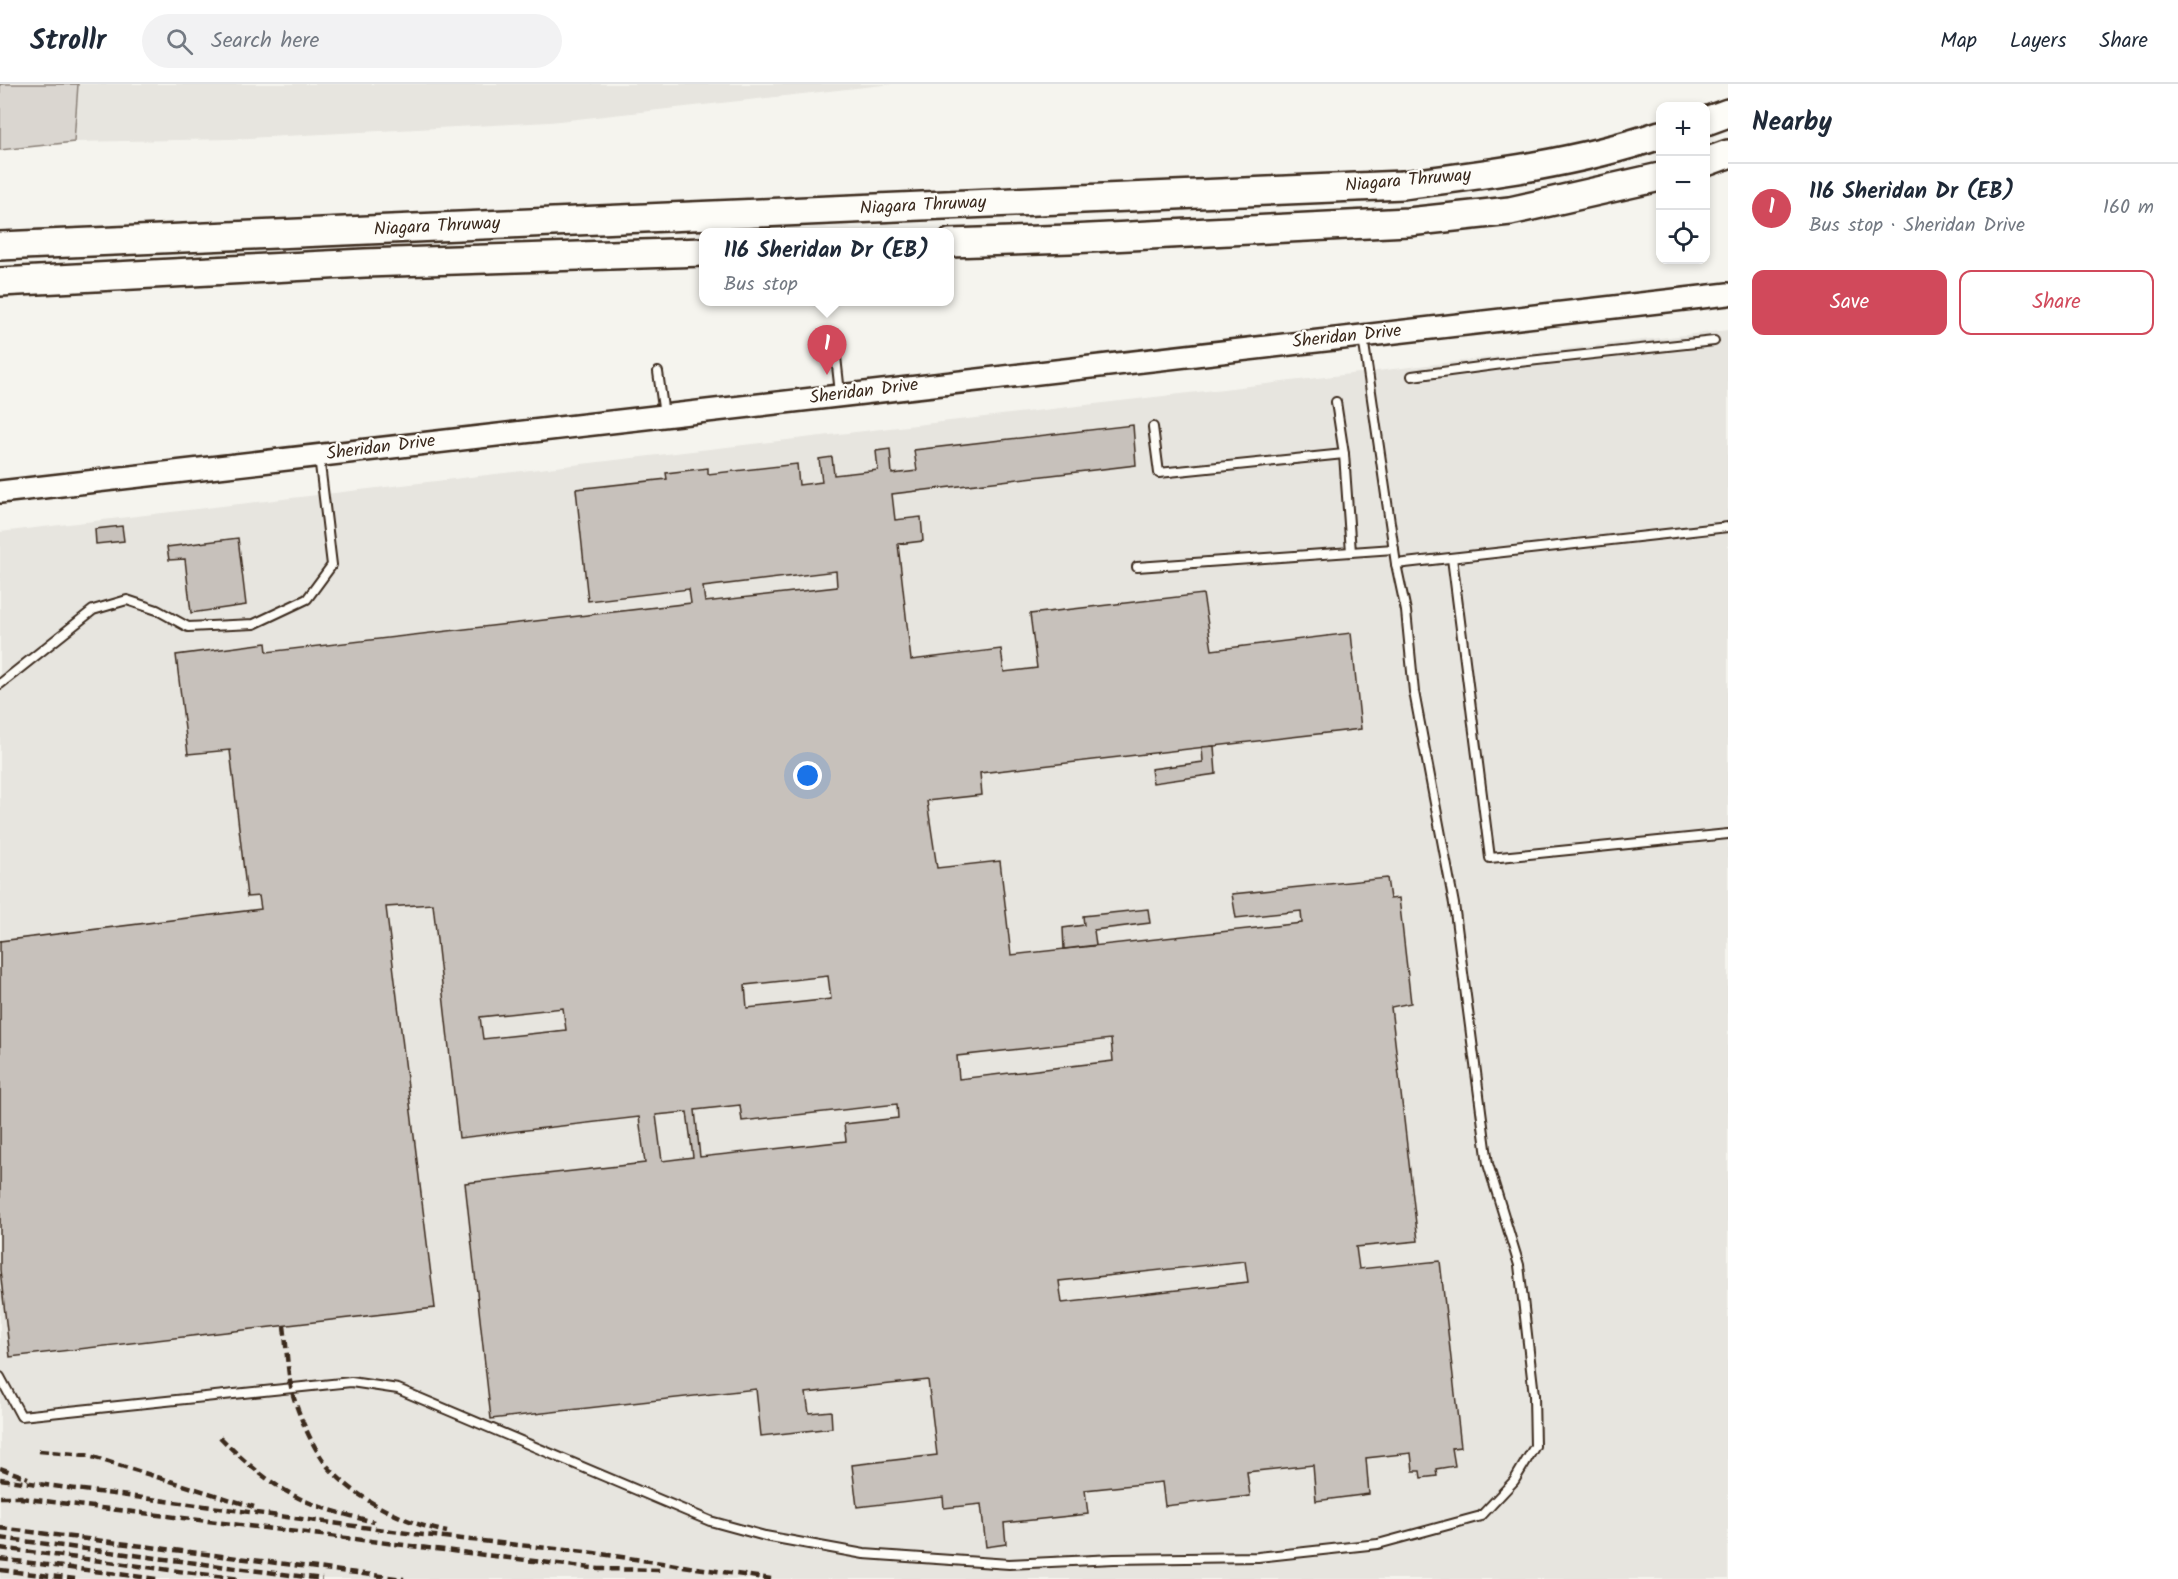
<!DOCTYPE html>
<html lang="en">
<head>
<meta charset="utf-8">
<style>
  body { margin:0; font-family:Kalam,sans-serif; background:#f2f2f3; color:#1f2937 }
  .controls { position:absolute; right:18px; top:18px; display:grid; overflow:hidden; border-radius:12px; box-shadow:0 3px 9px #0003 }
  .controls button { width:54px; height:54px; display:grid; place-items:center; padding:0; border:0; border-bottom:2px solid #e0e1e3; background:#fff; color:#1f2937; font:30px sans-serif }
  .you { position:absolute; left:808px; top:692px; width:21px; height:21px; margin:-15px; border:4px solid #fff; border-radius:50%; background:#1a73e8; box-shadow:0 0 0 9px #1a73e833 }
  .badge { display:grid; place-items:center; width:39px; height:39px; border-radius:50%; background:#d1495b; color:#fff; font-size:20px; font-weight:700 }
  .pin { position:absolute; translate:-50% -50px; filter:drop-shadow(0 2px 3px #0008) }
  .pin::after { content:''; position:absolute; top:32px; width:21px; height:18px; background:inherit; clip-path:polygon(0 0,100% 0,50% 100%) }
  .popup { position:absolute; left:699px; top:144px; width:255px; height:78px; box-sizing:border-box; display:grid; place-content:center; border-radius:12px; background:#fff; filter:drop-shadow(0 2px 4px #0005); font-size:20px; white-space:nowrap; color:#747a83 }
  .popup b { font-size:22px; color:#1f2937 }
  .popup::after { content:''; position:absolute; left:50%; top:100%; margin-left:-12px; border:12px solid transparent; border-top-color:#fff }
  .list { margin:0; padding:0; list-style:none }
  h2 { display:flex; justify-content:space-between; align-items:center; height:78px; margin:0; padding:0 24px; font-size:26px }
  h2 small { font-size:20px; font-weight:400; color:#747a83 }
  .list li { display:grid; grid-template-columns:39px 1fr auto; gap:18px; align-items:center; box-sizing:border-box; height:90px; padding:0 24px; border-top:2px solid #e0e1e3 }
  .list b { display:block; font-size:22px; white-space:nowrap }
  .list p { margin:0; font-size:20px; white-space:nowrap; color:#747a83 }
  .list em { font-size:20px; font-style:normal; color:#747a83 }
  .actions { display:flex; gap:12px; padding:18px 24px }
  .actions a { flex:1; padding:14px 0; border:2px solid #d1495b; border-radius:12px; text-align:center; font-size:21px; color:#d1495b }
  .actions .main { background:#d1495b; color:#fff }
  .icon { flex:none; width:33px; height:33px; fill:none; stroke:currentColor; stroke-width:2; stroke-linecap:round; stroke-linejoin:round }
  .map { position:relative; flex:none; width:1728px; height:1495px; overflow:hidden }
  header { display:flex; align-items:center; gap:36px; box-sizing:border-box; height:84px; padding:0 30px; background:#fff; border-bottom:2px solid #e0e1e3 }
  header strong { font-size:28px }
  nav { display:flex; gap:33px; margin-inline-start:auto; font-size:21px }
  .search { width:420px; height:54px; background:#f2f2f3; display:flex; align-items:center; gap:15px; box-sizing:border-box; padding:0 21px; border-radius:33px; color:#747a83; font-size:22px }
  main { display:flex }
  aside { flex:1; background:#fff }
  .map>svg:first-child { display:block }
  .built { fill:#e7e5df }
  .green { fill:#dad6d0; stroke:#8a8077; stroke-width:1.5 }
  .building { fill:#c7c1bb; stroke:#3b2a1e; stroke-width:1.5; fill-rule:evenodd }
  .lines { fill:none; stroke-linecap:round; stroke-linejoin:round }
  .service-casing { stroke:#3b2a1e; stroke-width:12 }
  .secondary-casing { stroke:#3b2a1e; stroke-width:26 }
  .motorway-casing { stroke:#3b2a1e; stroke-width:32 }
  .service { stroke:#fdfcf7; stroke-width:8 }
  .secondary { stroke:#fdfcf7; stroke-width:21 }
  .motorway { stroke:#fdfcf7; stroke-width:27 }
  .rail { stroke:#3b2a1e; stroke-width:4.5; stroke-dasharray:9 4.5; stroke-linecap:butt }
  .labels { text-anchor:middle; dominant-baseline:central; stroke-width:4.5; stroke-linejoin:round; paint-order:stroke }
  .street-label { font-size:18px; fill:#3b2a1e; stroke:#fdfcf7 }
</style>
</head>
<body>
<header>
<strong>Strollr</strong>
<div class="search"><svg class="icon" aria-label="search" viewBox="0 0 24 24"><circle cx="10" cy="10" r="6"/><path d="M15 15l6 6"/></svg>Search here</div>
<nav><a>Map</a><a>Layers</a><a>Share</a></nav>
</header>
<main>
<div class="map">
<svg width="1728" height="1495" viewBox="0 0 1728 1495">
  <rect width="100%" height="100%" fill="#f5f4ee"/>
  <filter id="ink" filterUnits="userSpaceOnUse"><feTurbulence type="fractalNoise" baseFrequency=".0167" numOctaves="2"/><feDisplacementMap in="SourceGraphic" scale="12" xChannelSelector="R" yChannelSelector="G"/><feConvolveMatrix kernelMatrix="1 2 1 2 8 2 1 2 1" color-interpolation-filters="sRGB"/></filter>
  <g filter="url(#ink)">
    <g class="built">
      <polygon points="78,0 892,0 550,38 230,55 74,58"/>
      <polygon points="1728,246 1728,1495 0,1495 0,448"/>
    </g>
    <polygon class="green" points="0,0 78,0 74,58 0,66"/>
    <g class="building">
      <path d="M 1133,341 L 1136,381 L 892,410 L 895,436 L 921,433 L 923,457 L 898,460 L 911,576 L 1001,565 L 1004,588 L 1037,584 L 1030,530 L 1203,510 L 1212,566 L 1351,549 L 1361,645 L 980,689 L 982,711 L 927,717 L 937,784 L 1000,777 L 1011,871 L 1302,839 L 1301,827 L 1236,834 L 1232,810 L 1387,794 L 1390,815 L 1399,814 L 1411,919 L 1391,923 L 1418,1157 L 1356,1163 L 1359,1185 L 1440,1177 L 1461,1363 L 1452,1364 L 1455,1382 L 1436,1385 L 1437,1392 L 1421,1394 L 1420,1387 L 1413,1387 L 1411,1369 L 1366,1374 L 1369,1410 L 1316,1417 L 1313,1381 L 1247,1388 L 1250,1412 L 1165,1422 L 1162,1398 L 1085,1406 L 1088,1430 L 1004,1439 L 1006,1460 L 986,1463 L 981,1420 L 944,1424 L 943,1413 L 857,1423 L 852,1381 L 937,1371 L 928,1296 L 806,1309 L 809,1329 L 831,1327 L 832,1344 L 761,1352 L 756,1305 L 491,1335 L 465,1099 L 645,1079 L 639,1033 L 459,1054 L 433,820 L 386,823 L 435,1224 L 10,1273 L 0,1186 L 0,857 L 261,825 L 259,812 L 247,813 L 230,666 L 188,670 L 176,571 L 266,559 L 267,568 L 691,519 L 689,505 L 588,517 L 576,405 L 667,395 L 666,389 L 708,384 L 708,390 L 797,380 L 799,401 L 822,398 L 819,375 L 832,373 L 834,391 L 878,386 L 876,367 L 890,365 L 892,390 L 917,387 L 914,366 ZM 836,487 L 837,503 L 705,518 L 703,503 ZM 828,892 L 831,915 L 747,924 L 745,901 ZM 563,924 L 566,946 L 483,955 L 480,933 ZM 1111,955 L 1113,977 L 959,995 L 957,972 ZM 897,1020 L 898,1034 L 844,1040 L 846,1057 L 700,1073 L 695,1026 L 740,1021 L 742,1037 ZM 687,1028 L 693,1073 L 662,1077 L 656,1031 ZM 1245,1177 L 1248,1198 L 1062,1219 L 1059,1197 Z"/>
      <polygon points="122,442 124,457 96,460 95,445"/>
      <polygon points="238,454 246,521 191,529 185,475 169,476 167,463"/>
      <polygon points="1214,662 1216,690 1153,699 1151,685 1203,678 1202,663"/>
      <polygon points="1148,825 1150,839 1094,846 1096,861 1064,865 1063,844 1084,841 1083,832"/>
    </g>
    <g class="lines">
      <defs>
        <g id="service">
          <polyline points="836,273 840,309"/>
          <polyline points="658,288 664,331"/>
          <polyline points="1412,292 1510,279 1714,257"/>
          <polyline points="1336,318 1344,370 1351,468 1394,465"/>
          <polyline points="1153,343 1159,389 1344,370"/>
          <polyline points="1452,474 1490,774 1728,750"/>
          <polyline points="1396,480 1728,443"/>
          <polyline points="1137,483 1351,468"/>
          <polyline points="0,600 93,526 127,516 157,526 188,543 254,540 307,515 332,481 319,372"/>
          <polyline points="0,1293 21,1332 351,1298 398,1305 710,1437 765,1452 864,1470 1009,1480 1114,1475 1258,1473 1378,1460 1481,1432 1514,1397 1535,1362 1534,1311 1519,1181 1488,1080 1454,820 1414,608 1406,527 1396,480 1363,253"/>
        </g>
        <polyline id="secondary" points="0,408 1728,210"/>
        <g id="motorway">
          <polyline points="1706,37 1728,29"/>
          <polyline points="1706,78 1728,70"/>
          <polyline points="950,159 1070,155 1408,138 1510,127 1660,93"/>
          <path d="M 0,162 L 1403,101 C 1490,90 1577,79 1660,51"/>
          <polyline points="0,198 365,179 704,168"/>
        </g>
      </defs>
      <use href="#service" class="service-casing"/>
      <use href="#secondary" class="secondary-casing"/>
      <use href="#motorway" class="motorway-casing"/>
      <use href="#service" class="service"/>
      <use href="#secondary" class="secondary"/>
      <use href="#motorway" class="motorway"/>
      <g class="rail">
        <path d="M 284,1242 C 287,1264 287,1289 293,1311 C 299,1332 315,1369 330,1385 C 359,1417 405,1439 447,1448"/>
        <path d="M 220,1353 C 247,1381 278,1407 315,1421 C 334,1428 355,1433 374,1438"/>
        <polyline points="39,1367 86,1371 254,1423"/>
        <polyline points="0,1384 28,1394"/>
        <polyline points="0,1395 415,1450 594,1469 771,1495"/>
        <polyline points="0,1413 27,1413"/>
        <polyline points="20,1414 599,1485 661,1486"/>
        <polyline points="0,1444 404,1495"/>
        <polyline points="0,1454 322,1495"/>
        <polyline points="0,1464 240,1495"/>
        <polyline points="0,1475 157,1495"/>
        <polyline points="0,1486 75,1495"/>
      </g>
    </g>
  </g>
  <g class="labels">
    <g class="street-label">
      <text transform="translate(1408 97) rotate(-5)">Niagara Thruway</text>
      <text transform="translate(923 122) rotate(-3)">Niagara Thruway</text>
      <text transform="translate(437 143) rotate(-3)">Niagara Thruway</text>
      <text transform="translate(1347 253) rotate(-6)">Sheridan Drive</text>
      <text transform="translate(864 308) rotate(-7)">Sheridan Drive</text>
      <text transform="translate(381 364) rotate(-7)">Sheridan Drive</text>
    </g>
  </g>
</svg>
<div class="controls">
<button>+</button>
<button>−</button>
<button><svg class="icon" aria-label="locate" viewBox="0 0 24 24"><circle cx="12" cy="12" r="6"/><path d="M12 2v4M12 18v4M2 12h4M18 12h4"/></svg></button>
</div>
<div class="you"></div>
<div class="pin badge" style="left:827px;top:291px">1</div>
<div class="popup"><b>116 Sheridan Dr (EB)</b>Bus stop</div>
</div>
<aside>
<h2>Nearby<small></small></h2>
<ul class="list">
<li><span class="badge">1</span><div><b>116 Sheridan Dr (EB)</b><p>Bus stop · Sheridan Drive</p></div><em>160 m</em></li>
</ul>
<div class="actions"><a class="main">Save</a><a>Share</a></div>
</aside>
</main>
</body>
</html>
